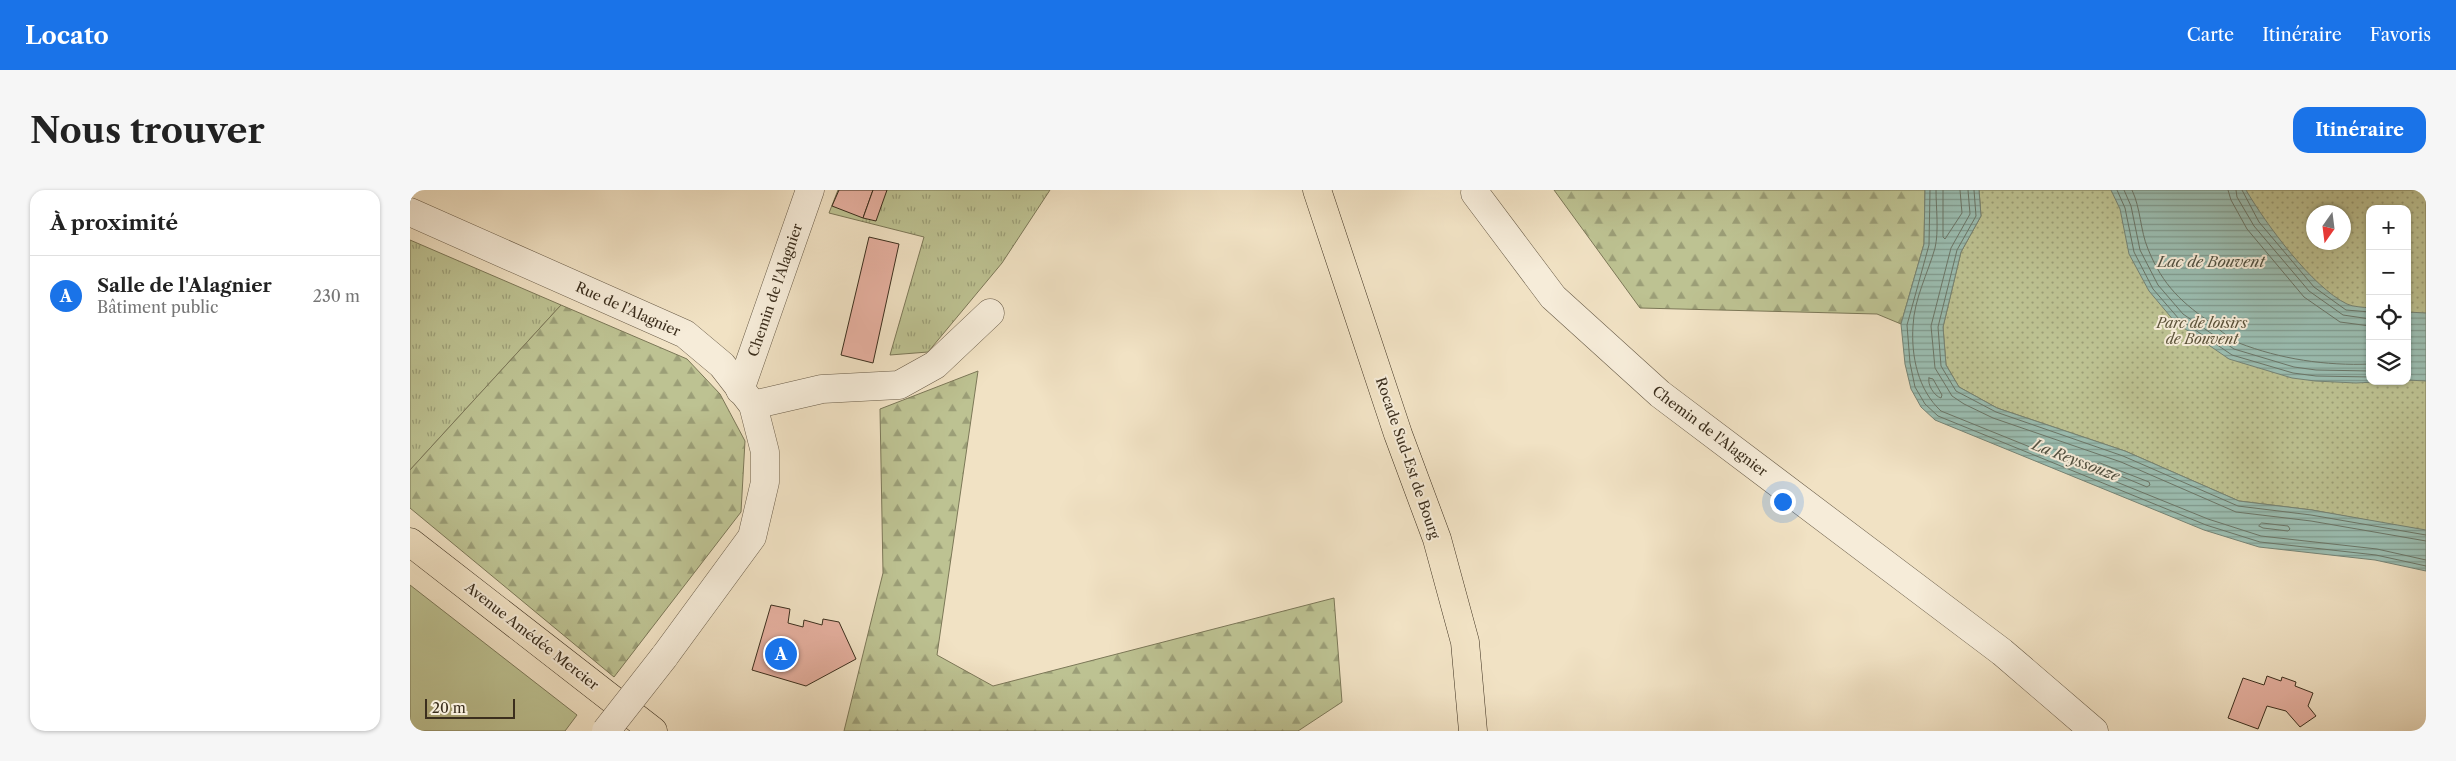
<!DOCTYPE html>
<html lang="fr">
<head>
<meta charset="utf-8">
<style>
  body { margin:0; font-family:"Libre Caslon Text",serif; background:#f6f6f6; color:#222 }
  .controls { position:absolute; right:15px; top:15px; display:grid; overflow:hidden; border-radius:10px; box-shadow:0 1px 4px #0004 }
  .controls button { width:45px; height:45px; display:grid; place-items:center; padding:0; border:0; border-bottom:1px solid #e0e0e0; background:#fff; color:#222; font:25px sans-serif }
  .compass { position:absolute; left:1896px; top:15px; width:45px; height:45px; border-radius:50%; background:#fff; box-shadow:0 1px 4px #0004; rotate:194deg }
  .scale { position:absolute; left:15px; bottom:12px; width:90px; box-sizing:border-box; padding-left:5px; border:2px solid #3b2e1d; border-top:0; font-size:14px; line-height:18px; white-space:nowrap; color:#3b2e1d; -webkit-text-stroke:4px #f6ecd9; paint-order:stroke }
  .you { position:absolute; left:1372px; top:311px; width:18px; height:18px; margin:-12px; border:4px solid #fff; border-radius:50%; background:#1a73e8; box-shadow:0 0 0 8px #1a73e833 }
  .badge { display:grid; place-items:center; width:32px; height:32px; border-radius:50%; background:#1a73e8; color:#fff; font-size:16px; font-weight:700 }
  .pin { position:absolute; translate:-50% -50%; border:2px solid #fff; box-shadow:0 1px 5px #0006 }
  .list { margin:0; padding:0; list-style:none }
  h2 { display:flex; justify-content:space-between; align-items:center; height:65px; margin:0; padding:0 20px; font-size:21px }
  h2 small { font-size:16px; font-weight:400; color:#767676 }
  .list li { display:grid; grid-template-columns:32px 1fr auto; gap:15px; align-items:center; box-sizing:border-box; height:80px; padding:0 20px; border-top:1px solid #e0e0e0 }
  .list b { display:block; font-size:19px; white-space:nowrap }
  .list p { margin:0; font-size:16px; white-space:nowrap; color:#767676 }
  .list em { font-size:16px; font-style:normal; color:#767676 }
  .icon { flex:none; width:28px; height:28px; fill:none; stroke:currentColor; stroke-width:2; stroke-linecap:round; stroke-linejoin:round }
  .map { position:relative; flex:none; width:2016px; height:541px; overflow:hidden; border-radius:15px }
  header { display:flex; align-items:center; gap:30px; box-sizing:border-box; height:70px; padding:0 25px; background:#1a73e8; color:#fff }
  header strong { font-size:24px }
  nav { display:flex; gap:28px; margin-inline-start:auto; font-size:18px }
  .intro { display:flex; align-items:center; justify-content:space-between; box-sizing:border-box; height:120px; padding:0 30px }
  h1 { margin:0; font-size:35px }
  .button { padding:12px 22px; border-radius:15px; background:#1a73e8; color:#fff; font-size:18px; font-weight:700 }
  main { display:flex; gap:30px; padding:0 30px }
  aside { flex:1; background:#fff; border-radius:15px; box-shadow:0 1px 4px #0004 }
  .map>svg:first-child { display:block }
  .grass { fill:url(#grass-tufts); stroke:#7c7858 }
  .forest { fill:url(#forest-firs); stroke:#7c7858 }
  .park { fill:url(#park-dots); stroke:#7c7858; fill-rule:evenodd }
  .garden { fill:#bdc292; stroke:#7c7858 }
  .water { fill:url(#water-rules); stroke:#758476 }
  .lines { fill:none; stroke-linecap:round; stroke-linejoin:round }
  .shore { stroke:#6b7668; stroke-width:1 }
  .building { fill:#e6b0a0; stroke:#3b2e1d }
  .street-casing { stroke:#685b47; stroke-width:29 }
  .primary-casing { stroke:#3b2e1d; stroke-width:29 }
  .street { stroke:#f6ecd9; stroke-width:28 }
  .primary { stroke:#f1e2c4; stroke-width:28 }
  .street-bridge-casing { stroke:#685b47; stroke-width:29; stroke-linecap:butt }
  .street-bridge { stroke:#f6ecd9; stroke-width:28 }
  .labels { text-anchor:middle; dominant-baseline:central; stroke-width:4; stroke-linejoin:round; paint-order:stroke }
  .street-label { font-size:14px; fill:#3b2e1d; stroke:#f6ecd9 }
  .park-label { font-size:14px; font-style:italic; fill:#5c533a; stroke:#f6ecd9 }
  .water-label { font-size:15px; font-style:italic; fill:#535242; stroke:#f6ecd9 }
</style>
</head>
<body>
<header>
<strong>Locato</strong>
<nav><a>Carte</a><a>Itinéraire</a><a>Favoris</a></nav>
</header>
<div class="intro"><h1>Nous trouver</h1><a class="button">Itinéraire</a></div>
<main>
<aside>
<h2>À proximité<small></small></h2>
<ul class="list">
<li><span class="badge">A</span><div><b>Salle de l'Alagnier</b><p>Bâtiment public</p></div><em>230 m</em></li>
</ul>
</aside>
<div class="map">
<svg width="2016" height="541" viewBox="0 0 2016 541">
  <defs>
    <pattern id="grass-tufts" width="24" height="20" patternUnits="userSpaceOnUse" patternTransform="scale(1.25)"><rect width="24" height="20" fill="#bdc292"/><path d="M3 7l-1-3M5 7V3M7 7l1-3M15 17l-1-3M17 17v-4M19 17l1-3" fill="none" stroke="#9b9e77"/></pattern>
    <pattern id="forest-firs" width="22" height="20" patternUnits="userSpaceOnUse" patternTransform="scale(1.25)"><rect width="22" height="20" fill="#bdc292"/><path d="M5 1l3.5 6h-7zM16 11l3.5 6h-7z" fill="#9b9e77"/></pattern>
    <pattern id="park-dots" width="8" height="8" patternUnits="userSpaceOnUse" patternTransform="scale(1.25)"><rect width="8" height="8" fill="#bdc292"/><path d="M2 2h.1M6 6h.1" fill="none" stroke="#9b9e77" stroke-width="1.8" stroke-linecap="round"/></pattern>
    <pattern id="water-rules" width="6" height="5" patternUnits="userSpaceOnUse" patternTransform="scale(1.25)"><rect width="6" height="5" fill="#9bbeb2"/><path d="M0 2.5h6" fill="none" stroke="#809b90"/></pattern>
  </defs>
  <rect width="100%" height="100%" fill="#f1e2c4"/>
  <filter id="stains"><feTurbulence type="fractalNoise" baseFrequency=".004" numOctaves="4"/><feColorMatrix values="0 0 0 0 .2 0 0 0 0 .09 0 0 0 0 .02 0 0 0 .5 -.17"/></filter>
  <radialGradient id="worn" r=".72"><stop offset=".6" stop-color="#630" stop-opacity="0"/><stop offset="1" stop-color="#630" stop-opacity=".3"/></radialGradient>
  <g class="grass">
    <polygon points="428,0 640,0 592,73 518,162 480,165 514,47 419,23"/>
    <polygon points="0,50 151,115 0,280"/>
  </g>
  <g class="forest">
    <polygon points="1144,0 1515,0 1514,54 1491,134 1467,124 1230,118"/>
    <polygon points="151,115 277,169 310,204 335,251 331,322 204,487 0,318 0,280"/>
    <polygon points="568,181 527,465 583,496 924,408 932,512 888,541 434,541 473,383 470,219"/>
  </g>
  <path class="park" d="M 1569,0 L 2016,0 L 2016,341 L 1902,320 L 1829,311 L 1715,261 L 1587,218 L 1549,197 L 1536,175 L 1533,137 L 1551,62 L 1571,26 ZM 1960,19 L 1997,19 L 1997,191 L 1960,191 ZM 1904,22 L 1934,22 L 1934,52 L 1904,52 Z"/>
  <polygon class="garden" points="0,395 167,525 155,541 0,541"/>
  <g class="water">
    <polygon points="1515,0 1569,0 1571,26 1551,62 1533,137 1536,175 1549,197 1587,218 1715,261 1829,311 1902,320 2016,340 2016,381 1965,370 1849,357 1794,340 1525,230 1511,217 1501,199 1495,174 1491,134 1514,54"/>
    <path d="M 1701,0 L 1836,0 C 1856,34 1902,97 1937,114 C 1943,117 1953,117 1960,118 L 1960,191 L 1982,191 L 1946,193 L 1905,191 L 1882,188 L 1819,169 L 1765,132 L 1739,101 L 1719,64 L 1710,19 Z"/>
    <polygon points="1997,122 2016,123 2016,191 1997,190"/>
  </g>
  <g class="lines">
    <g class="shore">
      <polyline points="1520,0 1519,55 1497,135 1500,173 1505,197 1515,214 1528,226 1796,335 1850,352 1966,365 2016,376"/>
      <path d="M 1526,0 C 1526,18 1529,41 1525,58 C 1518,83 1504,109 1503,136 C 1501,166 1508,200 1531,221 L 1798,329 L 1851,346 L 1967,359 L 2016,370"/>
      <polyline points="1533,0 1533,47 1535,49 1552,23 1550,0"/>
      <polyline points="1558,0 1560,24 1541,58 1521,136 1525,178 1542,206 1554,214 1583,228 1711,272 1826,322 1901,331 2016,351"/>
      <polyline points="1564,0 1566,26 1547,60 1528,137 1531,176 1546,201 1586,222 1713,266 1828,316 1901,325 2016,345"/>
      <polyline points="1707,0 1715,18 1724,62 1743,99 1769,129 1822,165 1883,183 1906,186 1960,187"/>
      <polyline points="1714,0 1721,16 1730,60 1748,95 1773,124 1824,159 1884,177 1906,180 1960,181"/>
      <path d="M 1722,0 C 1731,19 1730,40 1738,59 C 1753,96 1772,113 1804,135 C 1811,141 1820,149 1829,153 C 1870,169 1916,176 1960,174"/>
      <polyline points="1818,0 1821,10 1837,39 1894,107 1930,132 1960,136"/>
      <polyline points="1826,0 1827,7 1844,36 1899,101 1933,125 1960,129"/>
      <polyline points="1832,0 1849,32 1904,97 1936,120 1960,122"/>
      <path d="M 1519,188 L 1523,189 L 1532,205 L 1531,208 C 1524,206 1517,194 1519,188 Z"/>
      <polygon points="1690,273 1739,292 1740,295 1737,297 1689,277 1687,274"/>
      <polygon points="1852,333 1878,336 1880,339 1878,341 1853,338 1849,336"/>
    </g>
  </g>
  <g class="building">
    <polygon points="429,0 463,0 453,28 422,16"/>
    <polygon points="463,0 477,0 466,31 453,28"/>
    <polygon points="459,47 489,54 463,173 431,165"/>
    <polygon points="361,415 380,419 378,433 393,437 394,430 412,435 413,429 429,432 446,469 396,496 342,480"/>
    <polygon points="1857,486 1871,491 1872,487 1886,492 1885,496 1903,503 1898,516 1906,526 1890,537 1876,521 1857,516 1848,539 1818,528 1833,488 1854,495"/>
  </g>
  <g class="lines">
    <defs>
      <g id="street">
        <polyline points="1065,3 1143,107 1250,204 1592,462 1684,541"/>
        <polyline points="0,22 275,144 312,175 343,215 355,262 355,292 342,347 254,467"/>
        <polyline points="330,200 400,0"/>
        <polyline points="343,215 412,199 489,195 525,175 580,123"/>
      </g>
      <g id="primary">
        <polyline points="907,0 988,244 1027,349 1055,452 1063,541"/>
        <polyline points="0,352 243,541"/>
      </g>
    </defs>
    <use href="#street" class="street-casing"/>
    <use href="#primary" class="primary-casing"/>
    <use href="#street" class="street"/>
    <use href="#primary" class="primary"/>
    <defs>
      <polyline id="street-bridge" points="196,541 254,467"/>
    </defs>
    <use href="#street-bridge" class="street-bridge-casing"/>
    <use href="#street-bridge" class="street-bridge"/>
  </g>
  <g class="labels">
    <g class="street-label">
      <text transform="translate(365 100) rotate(-71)">Chemin de l'Alagnier</text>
      <text transform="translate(218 119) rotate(24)">Rue de l'Alagnier</text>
      <text transform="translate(1300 241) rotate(37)">Chemin de l'Alagnier</text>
      <text transform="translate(998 268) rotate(71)">Rocade Sud-Est de Bourg</text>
      <text transform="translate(122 446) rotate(38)">Avenue Amédée Mercier</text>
    </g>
    <g class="park-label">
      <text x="1792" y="133">Parc de loisirs<tspan x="1792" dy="16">de Bouvent</tspan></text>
    </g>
    <g class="water-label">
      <text x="1801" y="71">Lac de Bouvent</text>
      <text transform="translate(1666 270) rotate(21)">La Reyssouze</text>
    </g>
  </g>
  <rect width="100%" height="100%" filter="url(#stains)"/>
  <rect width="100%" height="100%" fill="url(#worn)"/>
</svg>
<div class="controls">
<button>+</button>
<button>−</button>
<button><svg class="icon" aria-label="locate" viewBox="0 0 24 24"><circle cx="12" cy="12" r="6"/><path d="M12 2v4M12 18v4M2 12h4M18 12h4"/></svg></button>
<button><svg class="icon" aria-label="layers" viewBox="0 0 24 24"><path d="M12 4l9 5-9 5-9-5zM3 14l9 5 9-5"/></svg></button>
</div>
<svg class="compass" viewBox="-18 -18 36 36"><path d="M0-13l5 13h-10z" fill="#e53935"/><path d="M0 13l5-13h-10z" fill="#767676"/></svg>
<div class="scale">20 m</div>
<div class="you"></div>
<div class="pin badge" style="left:371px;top:464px">A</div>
</div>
</main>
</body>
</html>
